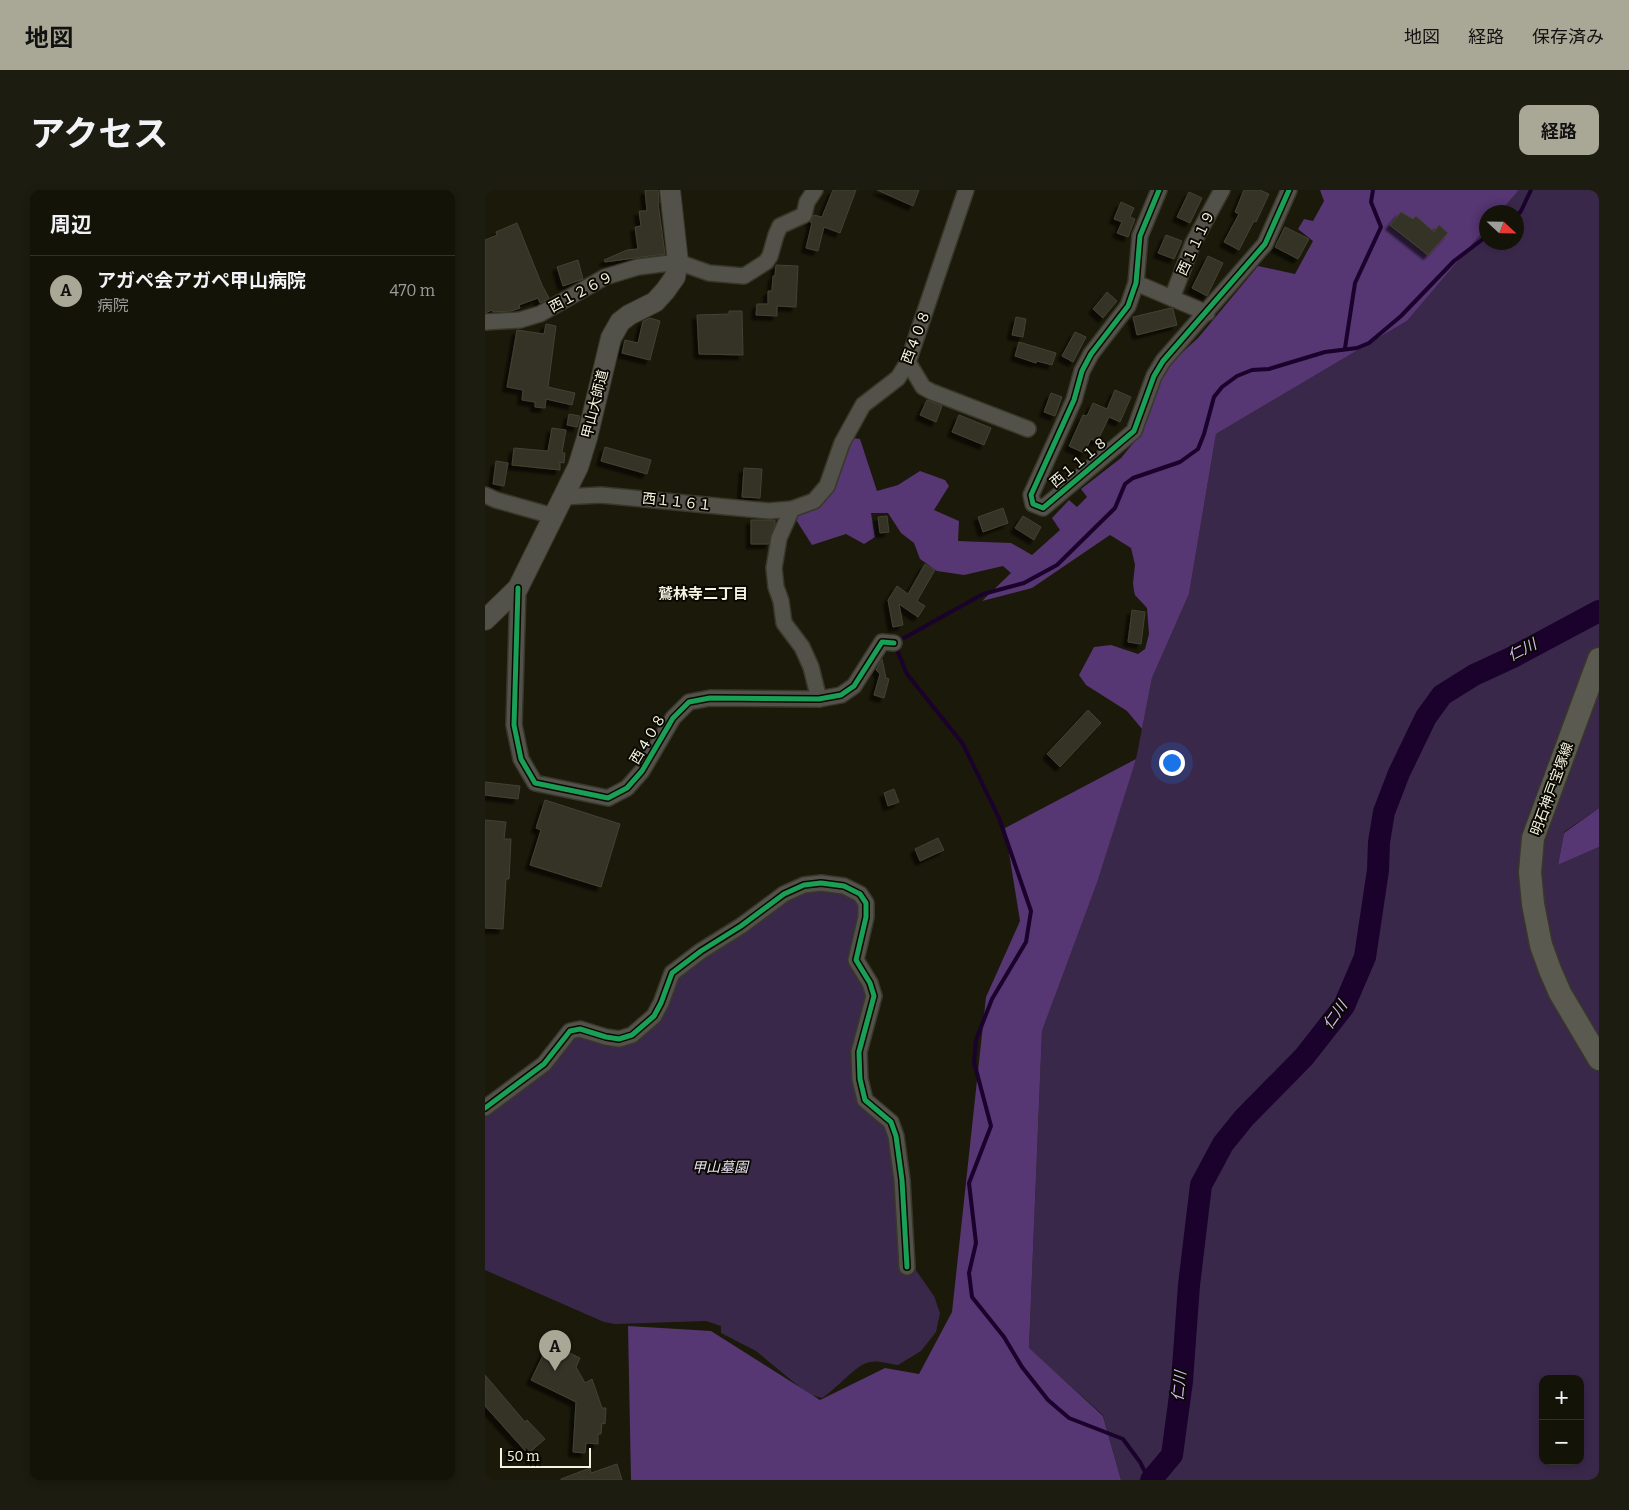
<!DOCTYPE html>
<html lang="ja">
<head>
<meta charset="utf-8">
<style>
  body { margin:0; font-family:Bitter,"Noto Sans JP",serif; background:#1d1c11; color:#f1f3f6 }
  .controls { position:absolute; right:15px; bottom:15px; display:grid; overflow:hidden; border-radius:10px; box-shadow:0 2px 8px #0003 }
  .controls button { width:45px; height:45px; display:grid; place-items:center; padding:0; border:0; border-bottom:1px solid #333228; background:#141307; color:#f1f3f6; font:25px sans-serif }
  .compass { position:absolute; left:994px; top:15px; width:45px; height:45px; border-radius:50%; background:#141307; box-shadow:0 2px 8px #0003; rotate:112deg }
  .scale { position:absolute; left:15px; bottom:12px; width:91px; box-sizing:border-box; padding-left:5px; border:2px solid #f5f3e1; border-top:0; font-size:14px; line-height:18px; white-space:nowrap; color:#f5f3e1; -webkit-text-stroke:4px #0a0901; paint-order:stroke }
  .you { position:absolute; left:686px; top:572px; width:18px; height:18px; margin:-12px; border:4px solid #fff; border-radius:50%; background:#1a73e8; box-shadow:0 0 0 8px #1a73e833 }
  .badge { display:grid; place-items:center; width:32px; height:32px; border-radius:50%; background:#a9a795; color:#111; font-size:16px; font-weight:700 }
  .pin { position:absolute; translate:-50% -41px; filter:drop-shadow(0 1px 2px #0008) }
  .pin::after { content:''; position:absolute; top:26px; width:18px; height:15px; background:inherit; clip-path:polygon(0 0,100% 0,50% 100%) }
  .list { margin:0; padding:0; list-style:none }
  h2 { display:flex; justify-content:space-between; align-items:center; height:65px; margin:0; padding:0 20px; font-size:21px }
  h2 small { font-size:16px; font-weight:400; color:#9d9e9b }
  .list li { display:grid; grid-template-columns:32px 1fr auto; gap:15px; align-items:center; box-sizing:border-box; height:70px; padding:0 20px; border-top:1px solid #333228 }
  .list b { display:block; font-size:19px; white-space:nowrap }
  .list p { margin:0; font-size:16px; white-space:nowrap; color:#9d9e9b }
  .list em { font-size:16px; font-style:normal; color:#9d9e9b }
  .map { position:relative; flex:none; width:1114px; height:1290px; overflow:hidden; border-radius:10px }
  header { display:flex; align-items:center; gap:30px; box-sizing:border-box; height:70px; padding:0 25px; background:#a9a795; color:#111 }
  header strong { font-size:24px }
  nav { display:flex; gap:28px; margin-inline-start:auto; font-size:18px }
  .intro { display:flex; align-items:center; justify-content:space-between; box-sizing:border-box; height:120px; padding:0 30px }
  h1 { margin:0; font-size:35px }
  .button { padding:12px 22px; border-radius:10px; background:#a9a795; color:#111; font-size:18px; font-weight:700 }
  main { display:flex; gap:30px; padding:0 30px }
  aside { flex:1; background:#141307; border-radius:10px; box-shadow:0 2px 8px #0003 }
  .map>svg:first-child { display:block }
  .green { fill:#3a284b; fill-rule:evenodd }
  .forest { fill:#563673 }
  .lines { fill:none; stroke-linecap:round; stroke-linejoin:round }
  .stream { stroke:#1b022c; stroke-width:4 }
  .river { stroke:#1b022c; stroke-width:22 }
  .building { fill:#343325; stroke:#434234; filter:url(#shadow) }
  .street-casing { stroke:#383729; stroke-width:18 }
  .secondary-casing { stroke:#383729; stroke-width:22 }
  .primary-casing { stroke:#383729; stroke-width:25 }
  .street { stroke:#53524a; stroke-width:15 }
  .secondary { stroke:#53524a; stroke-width:20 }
  .primary { stroke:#5b5a51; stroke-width:22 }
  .cycleway-casing { stroke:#0a0901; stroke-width:8 }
  .cycleway { stroke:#1a9f57; stroke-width:5 }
  .labels { text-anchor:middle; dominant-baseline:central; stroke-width:4; stroke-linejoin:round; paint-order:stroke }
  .street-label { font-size:14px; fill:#f5f3e1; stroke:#0a0901 }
  .park-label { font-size:14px; font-style:italic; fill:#e9e0f5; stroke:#0a0901 }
  .neighbourhood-label { font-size:15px; font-weight:bold; fill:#f5f3e1; stroke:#0a0901 }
  .water-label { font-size:15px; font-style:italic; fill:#d4b8f5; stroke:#0a0901 }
</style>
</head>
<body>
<header>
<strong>地図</strong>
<nav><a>地図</a><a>経路</a><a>保存済み</a></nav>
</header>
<div class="intro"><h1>アクセス</h1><a class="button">経路</a></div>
<main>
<aside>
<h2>周辺<small></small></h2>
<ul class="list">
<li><span class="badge">A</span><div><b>アガペ会アガペ甲山病院</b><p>病院</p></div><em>470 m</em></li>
</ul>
</aside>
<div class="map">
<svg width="1114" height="1290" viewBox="0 0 1114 1290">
  <defs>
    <filter id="shadow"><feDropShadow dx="-4.5" dy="4.5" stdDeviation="1" flood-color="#0009"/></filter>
  </defs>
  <rect width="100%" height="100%" fill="#1b1909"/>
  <g class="green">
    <path d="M 1034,0 L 1114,0 L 1114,618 L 1079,642 L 1073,675 L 1114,657 L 1114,1290 L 636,1290 L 618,1225 L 544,1159 L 557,841 L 612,693 L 643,591 L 651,569 L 667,488 L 704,404 L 731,244 L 922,131 L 1001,38 L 1002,52 L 1032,52 L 1032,22 L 1015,22 ZM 1058,1189 L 1095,1189 L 1095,1271 L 1058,1271 Z"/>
    <path d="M 319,700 L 358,700 L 377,715 L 366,769 L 384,807 L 370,890 L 402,936 L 428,1076 L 449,1106 L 455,1123 L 451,1142 L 436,1161 L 413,1175 C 404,1174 394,1170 385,1172 C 371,1174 352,1199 337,1208 L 323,1204 L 271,1161 L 236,1143 L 236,1136 L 221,1131 L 130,1134 L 119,1132 L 0,1080 L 0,922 L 87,846 L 148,848 L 192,785 L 301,708 Z"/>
  </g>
  <g class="forest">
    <polygon points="835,0 1034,0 1015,22 1002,22 1001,38 922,131 731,244 704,404 667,488 657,539 642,521 601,495 594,485 609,457 626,455 653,464 660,459 664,444 662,418 650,405 649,401 648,393 650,375 646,358 625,345 547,398 497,411 526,383 518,376 479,385 452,381 435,369 429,353 416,343 403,323 386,323 390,347 379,354 361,344 327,355 308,325 340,312 347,301 361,247 375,249 392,301 413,295 435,281 460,290 464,296 449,320 474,331 473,351 526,353 547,365 575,340 567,328 584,310 592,317 602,307 596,299 636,268 654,246 675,188 689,170 713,148 773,76 810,84 828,51 813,39 819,29 828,31 839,11"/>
    <polygon points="651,569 612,693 557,841 544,1158 618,1226 636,1290 146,1290 143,1136 226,1141 335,1210 400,1178 434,1184 467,1122 501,807 535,731 520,638"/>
    <polygon points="1114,618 1114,657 1073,675 1079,643"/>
  </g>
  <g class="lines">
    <g class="stream">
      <polyline points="1032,26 1036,21 1046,0"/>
      <polyline points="860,158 870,93 896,37 886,12 888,0"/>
      <polyline points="419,448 498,404 539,393 572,375 630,318 640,294 648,288 695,272 713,259 719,244 729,207 737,197 752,186 767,180 784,179 840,162 872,158 884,153 916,126 969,71 1002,46"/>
      <polyline points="412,460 422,484 478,554 514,628 546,721 541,752 507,809 491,850 489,872 506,936 484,993 491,1053 484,1083 487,1107 519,1147 537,1177 563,1210 584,1228 638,1249 655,1272 664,1290"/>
    </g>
    <polyline class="river" points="666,1290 687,1265 697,1191 704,1095 716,995 738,954 759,928 819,867 859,816 880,767 893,680 894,652 899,622 914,583 941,527 957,505 989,485 1028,467 1114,421"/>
  </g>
  <g class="building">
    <polygon points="160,0 173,0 174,13 173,13 180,64 120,72 119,70 142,60 153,59 150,37 156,36 154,21 162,21"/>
    <polygon points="348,0 371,0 355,43 339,37 333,61 321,58 327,33 325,32 329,25 337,27"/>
    <polygon points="392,0 434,0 428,16"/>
    <polygon points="759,0 775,0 784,4 771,32 769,31 754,60 739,52 754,24 750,22"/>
    <polygon points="704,2 717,8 705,33 692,27"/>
    <polygon points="636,12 649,18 645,27 650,29 643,47 632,43 637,32 629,29"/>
    <polygon points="916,22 928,29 931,26 949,42 954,35 963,43 943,65 905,35"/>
    <polygon points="32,33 57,95 64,108 55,113 53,108 34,115 35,118 26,121 8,122 7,120 0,123 0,50 12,45 11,42"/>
    <polygon points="800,37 824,49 813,69 790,57"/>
    <polygon points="681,45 697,51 689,69 673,63"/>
    <polygon points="723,66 738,73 722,106 707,98"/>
    <polygon points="93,70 98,89 78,96 72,77"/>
    <polygon points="291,75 313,76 311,117 292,116 292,126 271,125 272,114 283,114 283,101 287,101 288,86 290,86"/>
    <polygon points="622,102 632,111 618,128 608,119"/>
    <polygon points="686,118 688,119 692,135 652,145 648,127"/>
    <polygon points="244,121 257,121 258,165 214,164 212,125 244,124"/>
    <polygon points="531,127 541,129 538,147 527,145"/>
    <polygon points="165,128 175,131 165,170 137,163 140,150 153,153 158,131"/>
    <polygon points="61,134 71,136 63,197 90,203 87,215 61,209 60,218 50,217 50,212 37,210 38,200 22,197 32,140 59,144"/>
    <polygon points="590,142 601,147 588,172 577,166"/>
    <polygon points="534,152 571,163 567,175 552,171 551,173 530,166"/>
    <polygon points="630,200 646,207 635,232 624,227 612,252 606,249 599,263 584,256 598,225 602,226 608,213 622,219"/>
    <polygon points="566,203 577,207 570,226 559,222"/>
    <polygon points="442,210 457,216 451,232 435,225"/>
    <polygon points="84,224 95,226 92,237 82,235"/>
    <polygon points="474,225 506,238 499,255 467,242"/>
    <polygon points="67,238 81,240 77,263 80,263 79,273 75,272 75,280 27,275 29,258 63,261"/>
    <polygon points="120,257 166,270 162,284 116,271"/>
    <polygon points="11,271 23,273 19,296 8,294"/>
    <polygon points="259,278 277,279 275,308 257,307"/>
    <polygon points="518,318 523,333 498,342 493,327"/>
    <polygon points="402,326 404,342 395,343 393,327"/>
    <polygon points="538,326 556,337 549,350 530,338"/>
    <polygon points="266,330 290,330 290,335 284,354 266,354"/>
    <polygon points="440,374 450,380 432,411 440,416 433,427 414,414 418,435 408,437 403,410 412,396 423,404"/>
    <polygon points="647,420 660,422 656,454 643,452"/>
    <polygon points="397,469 401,488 404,489 399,508 389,505 395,484 391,480"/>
    <polygon points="603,520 616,533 575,577 562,564"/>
    <polygon points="0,592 35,596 33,609 0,605"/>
    <polygon points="409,599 414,612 403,616 399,603"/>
    <polygon points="60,610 135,634 116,697 45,675 56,640 51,638"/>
    <polygon points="0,630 21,632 19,649 26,649 24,689 21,689 18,739 0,738"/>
    <polygon points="453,648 459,660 435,671 430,659"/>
    <polygon points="64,1153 95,1168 91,1177 100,1193 107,1189 117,1218 121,1218 120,1234 117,1233 116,1244 113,1244 113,1254 101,1253 100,1263 88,1262 91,1212 46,1190"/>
    <polygon points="0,1185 40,1232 42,1230 60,1249 43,1264 0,1216"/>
    <polygon points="132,1274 137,1290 76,1290 76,1289 105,1278 106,1283"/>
  </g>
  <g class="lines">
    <defs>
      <g id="street">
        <polyline points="674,0 655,46 651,93 643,116 606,164 597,181 589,210 546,305 548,314 558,318 649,241 669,186 678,171 780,54 804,0"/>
        <polyline points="651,93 722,123"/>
        <polyline points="687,108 708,53 737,0"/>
        <polyline points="0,132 35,130 55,124 120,87 153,77 193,72 224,83 259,86 281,72 285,66 291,45 295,36 319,25 322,12 330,0"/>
        <polyline points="423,172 438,197 447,202 543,239"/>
        <polyline points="0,305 11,310 68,326"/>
        <polyline points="77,307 116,305 284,321 307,319"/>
        <polyline points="33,398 29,535 36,569 50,593 123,608 142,598 157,581 188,528 204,512 225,508 334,509 356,505 369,496 397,452 409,453"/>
        <polyline points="334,509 326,477 317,457 299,433 296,411 291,397 289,378 294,348 307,319 329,311 342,296 357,253 378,215 413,188 423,172 481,0"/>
        <polyline points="0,918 59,874 85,841 95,839 121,847 134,849 147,845 169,826 176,813 187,783 216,761 256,736 299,704 319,695 336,693 359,696 375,704 381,713 381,727 371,770 385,793 389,806 374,862 375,889 380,910 406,932 411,946 417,990 422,1077"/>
      </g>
      <polyline id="secondary" points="0,430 33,398 93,277 102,248 126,148 135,132 144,125 170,112 180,101 190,87 193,72 185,0"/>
      <polyline id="primary" points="1114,469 1048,648 1045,682 1048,714 1056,755 1065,780 1075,803 1114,869"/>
    </defs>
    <use href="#street" class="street-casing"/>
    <use href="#secondary" class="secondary-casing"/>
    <use href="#primary" class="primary-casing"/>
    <use href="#street" class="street"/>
    <use href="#secondary" class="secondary"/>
    <use href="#primary" class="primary"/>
    <defs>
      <g id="cycleway">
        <polyline points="674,0 655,46 651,93 643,116 606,164 597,181 589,210 546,305 548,314 558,318 649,241 669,186 678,171 780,54 804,0"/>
        <polyline points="33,398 29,535 36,569 50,593 123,608 142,598 157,581 188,528 204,512 225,508 334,509 356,505 369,496 397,452 409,453"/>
        <polyline points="0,918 59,874 85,841 95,839 121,847 134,849 147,845 169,826 176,813 187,783 216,761 256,736 299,704 319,695 336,693 359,696 375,704 381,713 381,727 371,770 385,793 389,806 374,862 375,889 380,910 406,932 411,946 417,990 422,1077"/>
      </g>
    </defs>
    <use href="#cycleway" class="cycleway-casing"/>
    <use href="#cycleway" class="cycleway"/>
  </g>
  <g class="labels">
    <g class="street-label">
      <text transform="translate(711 53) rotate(-65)">西１１１９</text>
      <text transform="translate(96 102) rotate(-28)">西１２６９</text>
      <text transform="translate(431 147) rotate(-69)">西４０８</text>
      <text transform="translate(110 214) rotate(-76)">甲山大師道</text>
      <text transform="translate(594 272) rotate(-40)">西１１１８</text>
      <text transform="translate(192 312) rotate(6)">西１１６１</text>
      <text transform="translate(163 549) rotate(-59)">西４０８</text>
      <text transform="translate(1067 599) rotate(-70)">明石神戸宝塚線</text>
    </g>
    <g class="park-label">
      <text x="235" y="977">甲山墓園</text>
    </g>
    <g class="neighbourhood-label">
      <text x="218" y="404">鷲林寺二丁目</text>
    </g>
    <g class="water-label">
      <text transform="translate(1037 460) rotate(-27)">仁川</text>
      <text transform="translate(850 825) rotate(-55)">仁川</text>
      <text transform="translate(694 1196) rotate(-84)">仁川</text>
    </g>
  </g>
</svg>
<div class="controls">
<button>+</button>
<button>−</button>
</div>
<svg class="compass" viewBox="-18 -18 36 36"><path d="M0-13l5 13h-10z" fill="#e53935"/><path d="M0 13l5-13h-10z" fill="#9d9e9b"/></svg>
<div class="scale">50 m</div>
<div class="you"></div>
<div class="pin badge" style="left:70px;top:1181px">A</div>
</div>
</main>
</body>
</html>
